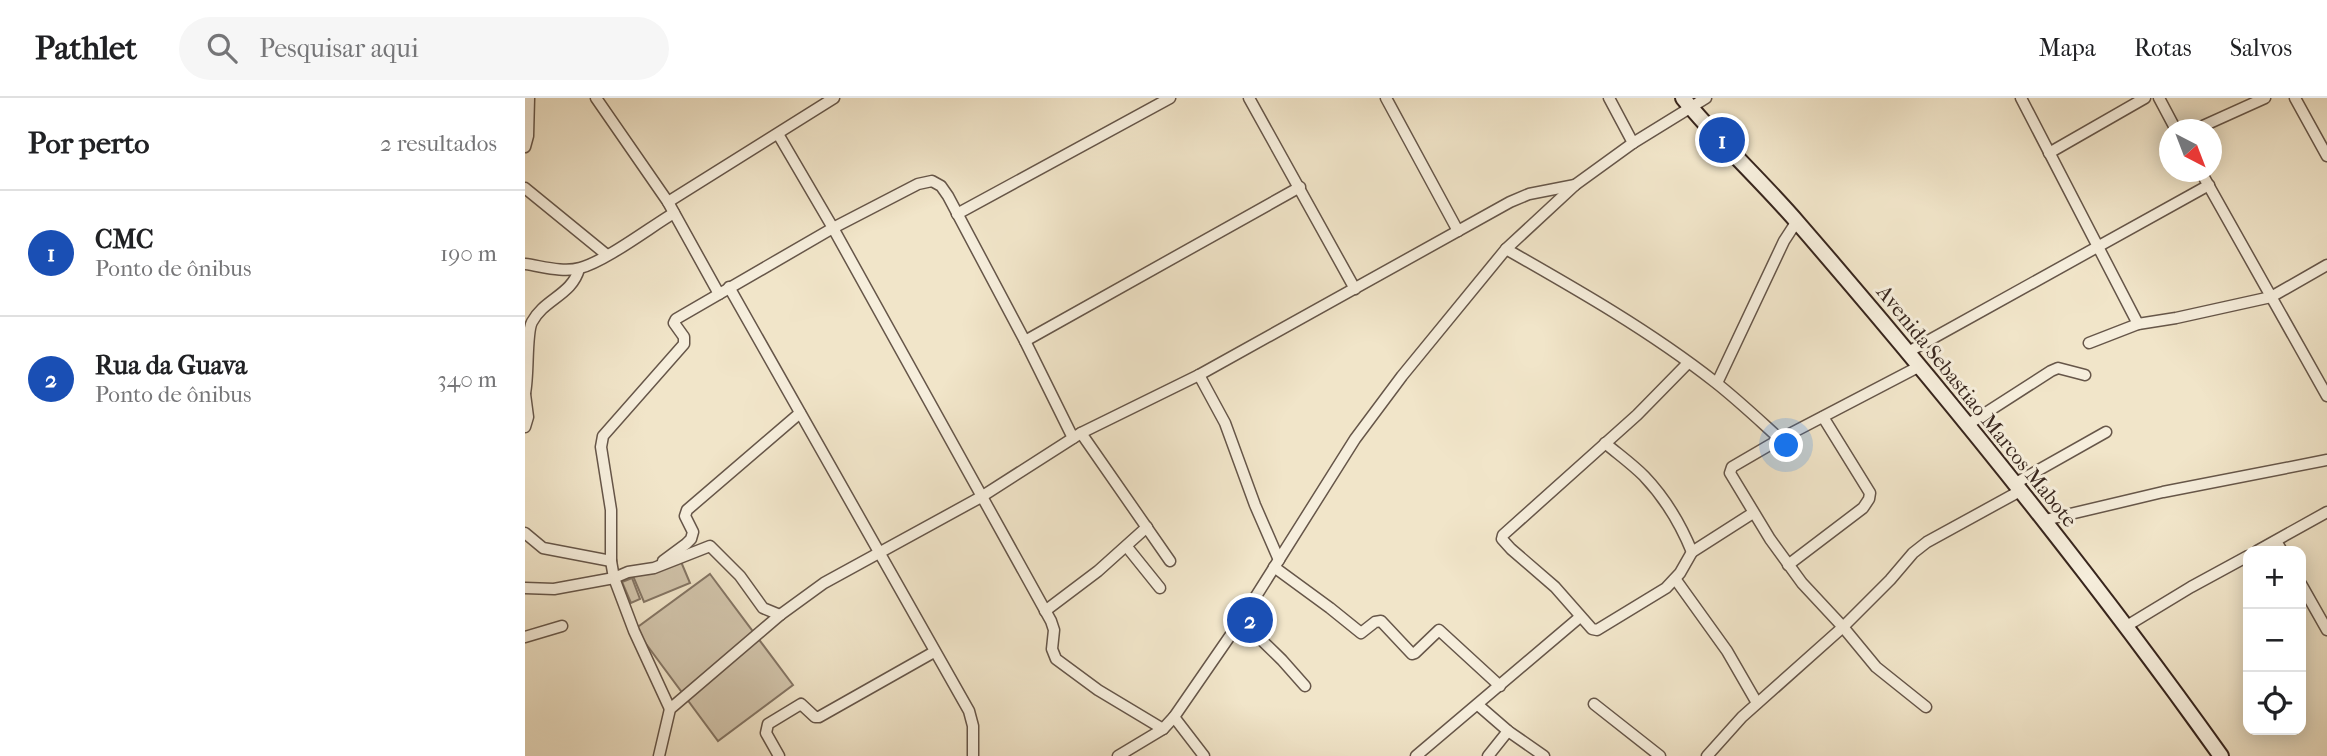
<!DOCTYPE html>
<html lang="pt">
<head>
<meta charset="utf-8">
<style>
  body { margin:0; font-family:"IM FELL French Canon",serif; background:#f6f6f6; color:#202124 }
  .controls { position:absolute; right:21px; bottom:21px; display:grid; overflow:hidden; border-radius:14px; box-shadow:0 4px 18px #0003 }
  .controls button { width:63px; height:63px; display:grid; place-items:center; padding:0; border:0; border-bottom:2px solid #e0e0e0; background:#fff; color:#202124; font:35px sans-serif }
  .compass { position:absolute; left:1634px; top:21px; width:63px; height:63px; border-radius:50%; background:#fff; box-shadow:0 4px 18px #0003; rotate:138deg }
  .you { position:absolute; left:1262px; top:348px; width:24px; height:24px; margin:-18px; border:5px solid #fff; border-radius:50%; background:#1a73e8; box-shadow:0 0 0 10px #1a73e833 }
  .badge { display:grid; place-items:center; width:46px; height:46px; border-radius:50%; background:#8f2418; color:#fff; font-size:23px; font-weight:700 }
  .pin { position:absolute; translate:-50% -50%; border:4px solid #fff; box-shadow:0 2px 7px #0006 }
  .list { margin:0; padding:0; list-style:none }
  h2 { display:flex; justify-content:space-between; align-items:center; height:91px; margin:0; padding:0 28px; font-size:30px }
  h2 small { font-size:23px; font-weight:400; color:#757577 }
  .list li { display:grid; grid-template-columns:46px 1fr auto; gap:21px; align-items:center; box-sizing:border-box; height:126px; padding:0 28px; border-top:2px solid #e0e0e0 }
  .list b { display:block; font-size:26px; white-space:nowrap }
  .list p { margin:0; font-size:23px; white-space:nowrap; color:#757577 }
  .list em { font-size:23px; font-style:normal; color:#757577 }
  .icon { flex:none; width:38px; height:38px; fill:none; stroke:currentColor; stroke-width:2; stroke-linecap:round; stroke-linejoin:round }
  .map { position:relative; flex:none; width:1802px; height:658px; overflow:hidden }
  header { display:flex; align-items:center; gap:42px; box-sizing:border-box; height:98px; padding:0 35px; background:#fff; border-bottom:2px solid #e0e0e0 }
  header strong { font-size:33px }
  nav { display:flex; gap:38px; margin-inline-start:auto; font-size:24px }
  .search { width:490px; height:63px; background:#f6f6f6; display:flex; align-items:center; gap:18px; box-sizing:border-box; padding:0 24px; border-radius:38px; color:#757577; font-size:26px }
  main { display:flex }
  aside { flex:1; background:#fff }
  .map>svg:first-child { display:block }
  .green { fill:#d2c5ac; stroke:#857665; stroke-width:2 }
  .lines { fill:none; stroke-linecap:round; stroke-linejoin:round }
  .minor-casing { stroke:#665649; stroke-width:13 }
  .secondary-casing { stroke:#38261e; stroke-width:18 }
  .minor { stroke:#f6eedc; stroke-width:10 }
  .secondary { stroke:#f6eedc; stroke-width:14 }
  .labels { text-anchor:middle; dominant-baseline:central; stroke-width:6; stroke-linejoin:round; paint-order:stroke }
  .street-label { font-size:21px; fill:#38261e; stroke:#f6eedc }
</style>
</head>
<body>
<header>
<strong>Pathlet</strong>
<div class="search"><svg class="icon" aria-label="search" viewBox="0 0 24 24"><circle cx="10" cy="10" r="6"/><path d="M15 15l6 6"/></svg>Pesquisar aqui</div>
<nav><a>Mapa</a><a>Rotas</a><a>Salvos</a></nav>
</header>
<main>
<aside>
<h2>Por perto<small>2 resultados</small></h2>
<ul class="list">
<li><span class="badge" style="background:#1a4fb4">1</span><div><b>CMC</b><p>Ponto de ônibus</p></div><em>190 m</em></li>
<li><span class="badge" style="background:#1a4fb4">2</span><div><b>Rua da Guava</b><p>Ponto de ônibus</p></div><em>340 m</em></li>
</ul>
</aside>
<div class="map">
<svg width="1802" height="658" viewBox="0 0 1802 658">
  <rect width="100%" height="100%" fill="#f1e5c9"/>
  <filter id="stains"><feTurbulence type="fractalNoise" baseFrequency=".00286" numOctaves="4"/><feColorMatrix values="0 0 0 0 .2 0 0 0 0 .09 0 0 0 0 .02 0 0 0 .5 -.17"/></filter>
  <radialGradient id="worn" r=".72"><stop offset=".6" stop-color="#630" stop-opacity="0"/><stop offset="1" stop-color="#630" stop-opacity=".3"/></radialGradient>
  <g class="green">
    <polygon points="154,459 165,485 119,504 108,478"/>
    <polygon points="185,476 268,587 193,643 110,531"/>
    <polygon points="107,480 115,501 106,505 97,484"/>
  </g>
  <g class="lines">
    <defs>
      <g id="minor">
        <polyline points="71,0 143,104 194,196"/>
        <polyline points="724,0 830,191"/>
        <polyline points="861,0 933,133"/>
        <polyline points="1084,0 1108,45"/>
        <polyline points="1496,0 1613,226"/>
        <polyline points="1634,0 1651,32"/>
        <polyline points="1770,0 1802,58"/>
        <polyline points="1669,32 1740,0"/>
        <polyline points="253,36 308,130 526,523 529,532 527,551 531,561 573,592 638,631"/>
        <polyline points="0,49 3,38 4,0"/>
        <polyline points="1524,55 1620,0"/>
        <polyline points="1676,74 1802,298"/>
        <polyline points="0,90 82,157"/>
        <polyline points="143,104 309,0"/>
        <polyline points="432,116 645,0"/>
        <path d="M 981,151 C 1053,192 1125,233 1190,284 C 1213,302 1234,322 1255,341"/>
        <path d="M 0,166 C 16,168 38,175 55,170 C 81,163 124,130 149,115"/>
        <polyline points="204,189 444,613 448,628 448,658"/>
        <polyline points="500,243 775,89"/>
        <polyline points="1564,245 1613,226 1651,220 1746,199 1802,167"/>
        <polyline points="1383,254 1684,87"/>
        <polyline points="1163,265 1112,317 978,437 977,441 986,451 1030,489 1067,531 1072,532 1141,490 1155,475 1167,454 1228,415"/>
        <polyline points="1395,268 1255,341 1207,369 1205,375 1245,441 1277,485 1318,529 1351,569 1401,609"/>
        <polyline points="674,277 700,325 730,407 754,462"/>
        <polyline points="1192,285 1259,143 1272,123"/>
        <path d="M 0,295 C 4,276 1,235 7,224 C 19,201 47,197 54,171"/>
        <polyline points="0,296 3,319 0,329"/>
        <polyline points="1442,327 1526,273 1533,270 1560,277"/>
        <polyline points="556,335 645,463"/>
        <path d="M 1080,345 C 1093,356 1107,366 1119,378 C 1139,399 1156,427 1167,454"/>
        <polyline points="1489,386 1581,334"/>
        <polyline points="1520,422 1638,394 1802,362"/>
        <polyline points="0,435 18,450 86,463"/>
        <polyline points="1751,443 1757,453"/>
        <polyline points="602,449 635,490"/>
        <polyline points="1732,453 1802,414"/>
        <polyline points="138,463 161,446 166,441 168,434 160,418 162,412 275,315"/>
        <polyline points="1263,467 1338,410 1344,401 1345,395 1298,319"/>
        <polyline points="749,469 805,510 836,535 850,524 856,523 887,556 890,555 914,532 975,588"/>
        <polyline points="1151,482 1202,553 1232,605"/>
        <polyline points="1776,486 1802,532"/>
        <polyline points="0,490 29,491 89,480 103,474 129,470 185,448 215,478 238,510 255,517"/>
        <polyline points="520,513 573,473 622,429"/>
        <polyline points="716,522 757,562 780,588"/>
        <polyline points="1600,529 1666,489 1723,458"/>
        <polyline points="0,539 37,528"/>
        <polyline points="1069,606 1135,658"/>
        <polyline points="953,607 983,633 1019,658"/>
        <polyline points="145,611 109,533 89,480 86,463 86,412 76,349 78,338 159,246 159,239 149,225 151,221 308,130 393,86 407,83 416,88 423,98 500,243 548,340"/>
        <polyline points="649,619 679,658"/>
        <polyline points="134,658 145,611 255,517 299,485 456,399 556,335 674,277 985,104 1004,96 1050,87"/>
        <polyline points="254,658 241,635 243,626 276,606 290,619 294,619 409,554"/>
        <polyline points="593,658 638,631 649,619 716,522 830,341 877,278 981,151 1050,87 1108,45 1181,0"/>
        <polyline points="891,658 1055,519"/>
        <polyline points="963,658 983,633"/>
        <polyline points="1182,658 1217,619 1318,529 1365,482 1388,455 1402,444 1495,393"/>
      </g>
      <path id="secondary" d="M 1158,0 C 1194,44 1236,82 1273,125 C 1422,297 1564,473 1696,658"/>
    </defs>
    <use href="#minor" class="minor-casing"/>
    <use href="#secondary" class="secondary-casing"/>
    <use href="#minor" class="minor"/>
    <use href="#secondary" class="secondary"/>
  </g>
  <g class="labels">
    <g class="street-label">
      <text transform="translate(1452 308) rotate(51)">Avenida Sebastiao Marcos Mabote</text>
    </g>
  </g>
  <rect width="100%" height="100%" filter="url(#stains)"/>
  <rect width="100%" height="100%" fill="url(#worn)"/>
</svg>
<div class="controls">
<button>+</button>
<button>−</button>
<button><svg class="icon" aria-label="locate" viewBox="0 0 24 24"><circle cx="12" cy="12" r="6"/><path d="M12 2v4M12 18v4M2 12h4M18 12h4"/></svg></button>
</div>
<svg class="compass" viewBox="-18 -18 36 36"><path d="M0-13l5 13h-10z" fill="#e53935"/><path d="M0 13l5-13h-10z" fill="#757577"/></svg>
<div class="you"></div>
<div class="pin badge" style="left:1197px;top:42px;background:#1a4fb4">1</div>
<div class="pin badge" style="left:725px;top:522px;background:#1a4fb4">2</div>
</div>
</main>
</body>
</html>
